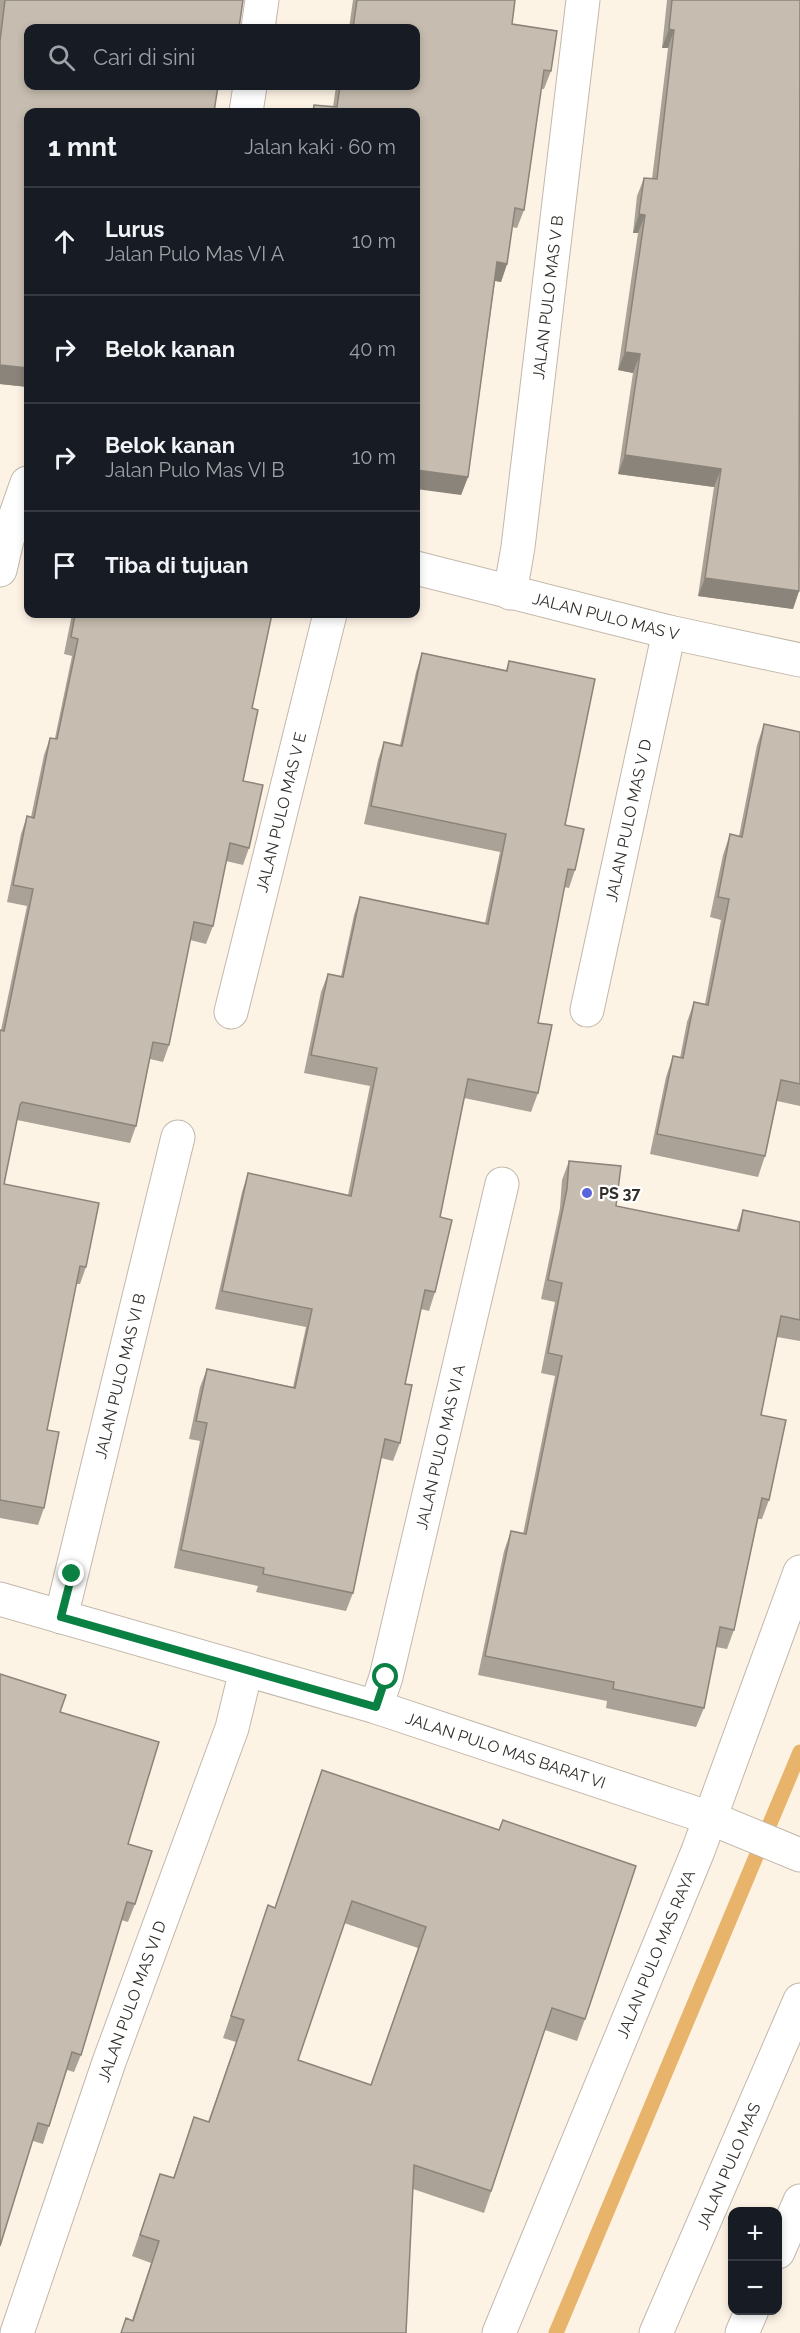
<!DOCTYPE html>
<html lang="id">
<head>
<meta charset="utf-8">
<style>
  body { margin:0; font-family:Raleway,sans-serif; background:#20242c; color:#f1f3f6 }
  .controls { position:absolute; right:18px; bottom:18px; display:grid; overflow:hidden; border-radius:12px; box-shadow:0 3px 9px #0003 }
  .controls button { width:54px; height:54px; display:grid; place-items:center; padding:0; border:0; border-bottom:2px solid #363941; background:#171b24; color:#f1f3f6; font:30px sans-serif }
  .stop { position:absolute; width:18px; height:18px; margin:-14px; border:4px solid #0b8043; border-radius:50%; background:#fff }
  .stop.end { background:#0b8043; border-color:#fff; box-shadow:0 2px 6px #0008 }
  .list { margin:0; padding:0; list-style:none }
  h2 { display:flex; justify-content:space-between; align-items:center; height:78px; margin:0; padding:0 24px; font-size:26px }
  h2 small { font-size:20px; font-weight:400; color:#9ea1a6 }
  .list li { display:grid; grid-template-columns:39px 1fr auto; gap:18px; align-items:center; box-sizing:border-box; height:108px; padding:0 24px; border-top:2px solid #363941 }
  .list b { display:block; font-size:22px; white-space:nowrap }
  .list p { margin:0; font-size:20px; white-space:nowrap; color:#9ea1a6 }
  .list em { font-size:20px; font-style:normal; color:#9ea1a6 }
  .icon { flex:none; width:33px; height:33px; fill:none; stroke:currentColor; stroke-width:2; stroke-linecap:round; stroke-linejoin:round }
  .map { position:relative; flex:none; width:800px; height:2333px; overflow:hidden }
  .search { position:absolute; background:#171b24; box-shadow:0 3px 9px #0003; left:24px; top:24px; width:396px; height:66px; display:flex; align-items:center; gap:15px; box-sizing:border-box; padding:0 21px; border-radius:12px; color:#9ea1a6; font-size:22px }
  .panel { position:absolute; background:#171b24; box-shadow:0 3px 9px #0003; left:24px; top:108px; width:396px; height:510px; border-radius:12px }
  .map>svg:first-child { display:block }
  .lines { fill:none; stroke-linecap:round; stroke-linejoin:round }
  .stream { stroke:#e8b46b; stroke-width:15 }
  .minor-casing { stroke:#c1b8ab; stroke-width:35 }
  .tertiary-casing { stroke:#c1b8ab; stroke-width:35 }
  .minor { stroke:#fff; stroke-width:33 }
  .tertiary { stroke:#fff; stroke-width:33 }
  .wall { fill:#aaa296; fill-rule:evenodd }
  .shaded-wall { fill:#8b847a }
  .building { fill:#c6bcaf; stroke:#8b847a; stroke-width:1.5; fill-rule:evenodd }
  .route { stroke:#0b8043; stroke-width:8 }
  .poi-dot { fill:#5a64db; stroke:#fff; stroke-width:2 }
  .labels { text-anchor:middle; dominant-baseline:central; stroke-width:4.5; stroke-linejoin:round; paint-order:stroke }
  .street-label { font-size:16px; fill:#322e29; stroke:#fff }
  .poi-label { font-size:16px; font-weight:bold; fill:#322e29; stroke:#fff; text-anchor:start }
</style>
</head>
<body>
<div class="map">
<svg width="800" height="2333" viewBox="0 0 800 2333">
  <rect width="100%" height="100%" fill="#fdf3e5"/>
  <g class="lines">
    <polyline class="stream" points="556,2333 800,1752"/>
    <defs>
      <g id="minor">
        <polyline points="258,28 262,0"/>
        <polyline points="246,112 250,86"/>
        <path id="s1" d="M 416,568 L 669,632 L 800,660"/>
        <polyline points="0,570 7,540 27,483"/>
        <path id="s2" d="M 510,593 L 518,547 L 583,0"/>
        <path id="s3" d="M 587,1010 L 669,632"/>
        <path id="s4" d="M 231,1012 L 330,614"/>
        <path id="s5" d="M 0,1599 L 376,1707 L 710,1818 L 800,1855"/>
        <path id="s6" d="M 61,1617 L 178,1137"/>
        <path id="s7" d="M 376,1707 L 386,1677 L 502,1184"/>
        <path id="s8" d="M 17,2333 L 109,2062 L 232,1728 L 246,1670"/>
        <path id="s9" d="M 499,2333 L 698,1851 L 800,1572"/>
      </g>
      <g id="tertiary">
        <polyline points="778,2252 800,2201"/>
        <path id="s10" d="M 656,2333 L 800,2000"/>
        <polyline points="742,2333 752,2310"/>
      </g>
    </defs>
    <use href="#minor" class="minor-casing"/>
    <use href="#tertiary" class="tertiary-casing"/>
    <use href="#minor" class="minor"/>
    <use href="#tertiary" class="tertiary"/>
  </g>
  <g class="wall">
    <polygon points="0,0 243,0 28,112 28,387 0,384"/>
    <polygon points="353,0 515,0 512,24 551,71 544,89 541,89 524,210 517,228 512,227 507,264 501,282 495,281 468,477 461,495 416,112 311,112 314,105 333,107 336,86 416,86 416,28 349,28"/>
    <polygon points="667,0 800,0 799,591 793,609 698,596 714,487 618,474 633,373 618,370 638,233 633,233 637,196 644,178 652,179 668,48 662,48"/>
    <polygon points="72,614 272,614 252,708 243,781 249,848 243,865 226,861 213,926 206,944 190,940 169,1045 163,1062 150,1059 136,1126 130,1143 17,1120 4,1184 86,1267 80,1284 76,1284 47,1430 44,1508 38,1525 0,1518 0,1030 1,1030 27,906 7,902 21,834 27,816 31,817 44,755 50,738 55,738 72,656 64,654"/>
    <polygon points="422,653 506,670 509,661 565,825 575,870 569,888 564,887 538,1023 538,1093 531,1112 464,1098 440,1217 435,1292 429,1311 421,1309 405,1384 400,1443 393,1461 381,1458 353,1593 346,1611 256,1592 258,1586 174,1568 200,1441 189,1439 200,1387 207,1369 293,1387 306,1327 215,1309 242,1192 248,1173 348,1195 370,1086 304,1073 321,992 328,974 341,976 354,915 360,897 485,923 500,852 364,824 378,760 384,742 400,745 416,672"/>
    <polygon points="764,724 800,732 800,1106 777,1101 765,1156 758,1177 650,1154 666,1077 673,1056 680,1058 687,1022 694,1002 705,1004 721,920 710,917 723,855 730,834 739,836 757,745"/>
    <polygon points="569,1161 616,1206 736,1231 743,1210 800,1222 800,1341 777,1337 761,1415 769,1500 762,1519 758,1519 734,1630 727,1649 716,1647 704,1708 696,1727 606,1708 607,1701 478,1675 504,1551 511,1531 523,1534 555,1376 541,1373 555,1302 541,1299 560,1208 562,1180"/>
    <polygon points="60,1712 128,1844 135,1904 128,1922 121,1920 81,2055 74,2072 67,2070 43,2144 33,2141"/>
    <path d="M 322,1770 L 585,2019 L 577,2041 L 545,2030 L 484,2213 L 413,2189 L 132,2320 L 151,2263 L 132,2256 L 153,2195 L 160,2174 L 173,2178 L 194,2117 L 208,2122 L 236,2042 L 223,2038 L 268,1905 L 275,1908 ZM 344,1923 L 418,1948 L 371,2085 L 298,2060 Z"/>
  </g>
  <g class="shaded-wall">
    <polygon points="669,29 674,30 668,48 662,48"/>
    <polygon points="639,214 645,215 638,233 633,233"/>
    <polygon points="497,262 507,264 501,282 491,280"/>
    <polygon points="625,352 640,354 633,373 618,370"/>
    <polygon points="0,365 28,368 28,387 0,384"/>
    <polygon points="625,455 721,469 714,487 618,474"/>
    <polygon points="416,470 468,477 461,495 416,489"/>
    <polygon points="705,578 799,591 793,609 698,596"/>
  </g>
  <g class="building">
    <polygon points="5,0 243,0 239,28 28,28 28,86 218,86 214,112 28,112 28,368 0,365 0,41"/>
    <polygon points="357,0 515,0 512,24 557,31 551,71 544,70 524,210 515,208 507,264 497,262 468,477 416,470 416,112 313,112 314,105 337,107 340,86 416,86 416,28 353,28"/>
    <polygon points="672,0 800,0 799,591 705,578 721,469 625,455 640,354 625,352 645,215 639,214 644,178 657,179 674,30 669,29"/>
    <polygon points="75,614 272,614 252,708 258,710 243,781 263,785 249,848 230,843 213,926 194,922 169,1045 153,1042 136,1126 22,1102 20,1105 4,1184 99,1203 86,1267 80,1266 47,1430 59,1432 44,1508 0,1500 0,1030 4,1031 33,889 13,885 27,816 34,818 50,738 57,739 78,639 71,637"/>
    <polygon points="422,653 507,671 509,661 595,679 565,825 584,829 575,870 568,869 538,1023 552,1025 538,1093 468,1079 440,1217 452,1220 435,1292 425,1290 405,1384 412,1385 400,1443 385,1439 353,1593 263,1574 264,1568 181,1550 207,1423 196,1421 207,1369 295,1388 312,1309 222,1291 248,1173 351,1196 377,1068 311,1055 328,974 343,977 360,897 488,924 506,834 371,806 384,742 402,746"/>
    <polygon points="764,724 800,732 800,1084 781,1080 765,1156 657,1134 673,1056 683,1058 694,1002 708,1005 729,899 718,897 730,834 742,837"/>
    <polygon points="569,1161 621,1166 616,1206 739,1231 743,1210 800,1222 800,1320 781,1316 761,1415 786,1420 769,1500 762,1498 734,1630 720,1627 704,1708 613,1689 614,1682 485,1656 511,1531 526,1534 562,1356 548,1353 562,1283 548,1280 567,1189"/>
    <polygon points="0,1674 66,1695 60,1712 159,1742 128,1844 152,1851 135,1904 127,1902 81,2055 72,2052 49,2126 38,2123 0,2246"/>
    <path d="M 322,1770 L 499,1830 L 503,1820 L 636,1866 L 585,2019 L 552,2008 L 491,2191 L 414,2165 L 406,2333 L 121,2333 L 126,2318 L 133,2321 L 159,2241 L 140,2235 L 160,2174 L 174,2178 L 194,2117 L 209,2122 L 244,2020 L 231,2016 L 268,1905 L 275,1908 ZM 352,1901 L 426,1927 L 371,2085 L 298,2060 Z"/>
  </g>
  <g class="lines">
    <polyline class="route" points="72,1574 61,1617 376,1707 386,1677"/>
  </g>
  <circle class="poi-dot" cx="587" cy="1193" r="6"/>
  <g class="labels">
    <g class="street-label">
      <text stroke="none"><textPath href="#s2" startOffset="298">JALAN PULO MAS V B</textPath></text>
      <text stroke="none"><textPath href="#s1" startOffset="196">JALAN PULO MAS V</textPath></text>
      <text stroke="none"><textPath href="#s4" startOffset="206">JALAN PULO MAS V E</textPath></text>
      <text stroke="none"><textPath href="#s3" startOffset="194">JALAN PULO MAS V D</textPath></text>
      <text stroke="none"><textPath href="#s6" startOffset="248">JALAN PULO MAS VI B</textPath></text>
      <text stroke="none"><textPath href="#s7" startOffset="268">JALAN PULO MAS VI A</textPath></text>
      <text stroke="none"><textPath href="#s5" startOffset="528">JALAN PULO MAS BARAT VI</textPath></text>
      <text stroke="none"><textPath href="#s9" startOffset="410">JALAN PULO MAS RAYA</textPath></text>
      <text stroke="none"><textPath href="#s8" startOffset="351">JALAN PULO MAS VI D</textPath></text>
      <text stroke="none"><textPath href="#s10" startOffset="182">JALAN PULO MAS</textPath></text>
    </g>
    <g class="poi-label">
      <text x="599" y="1193">PS 37</text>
    </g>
  </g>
</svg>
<div class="controls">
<button>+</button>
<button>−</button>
</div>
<div class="stop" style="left:386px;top:1677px"></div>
<div class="stop end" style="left:72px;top:1574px"></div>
<div class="search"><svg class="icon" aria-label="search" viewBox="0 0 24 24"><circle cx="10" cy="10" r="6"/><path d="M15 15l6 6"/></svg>Cari di sini</div>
<section class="panel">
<h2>1 mnt<small>Jalan kaki · 60 m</small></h2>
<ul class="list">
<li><svg class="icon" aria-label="ahead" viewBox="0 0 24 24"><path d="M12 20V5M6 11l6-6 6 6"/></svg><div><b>Lurus</b><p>Jalan Pulo Mas VI A</p></div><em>10 m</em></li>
<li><svg class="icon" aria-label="right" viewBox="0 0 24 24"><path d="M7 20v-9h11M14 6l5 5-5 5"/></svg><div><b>Belok kanan</b></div><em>40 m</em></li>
<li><svg class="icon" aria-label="right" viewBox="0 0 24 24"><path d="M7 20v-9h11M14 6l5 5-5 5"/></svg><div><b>Belok kanan</b><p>Jalan Pulo Mas VI B</p></div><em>10 m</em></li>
<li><svg class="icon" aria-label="arrive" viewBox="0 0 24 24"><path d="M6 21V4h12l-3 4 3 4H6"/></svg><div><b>Tiba di tujuan</b></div></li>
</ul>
</section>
</div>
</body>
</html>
